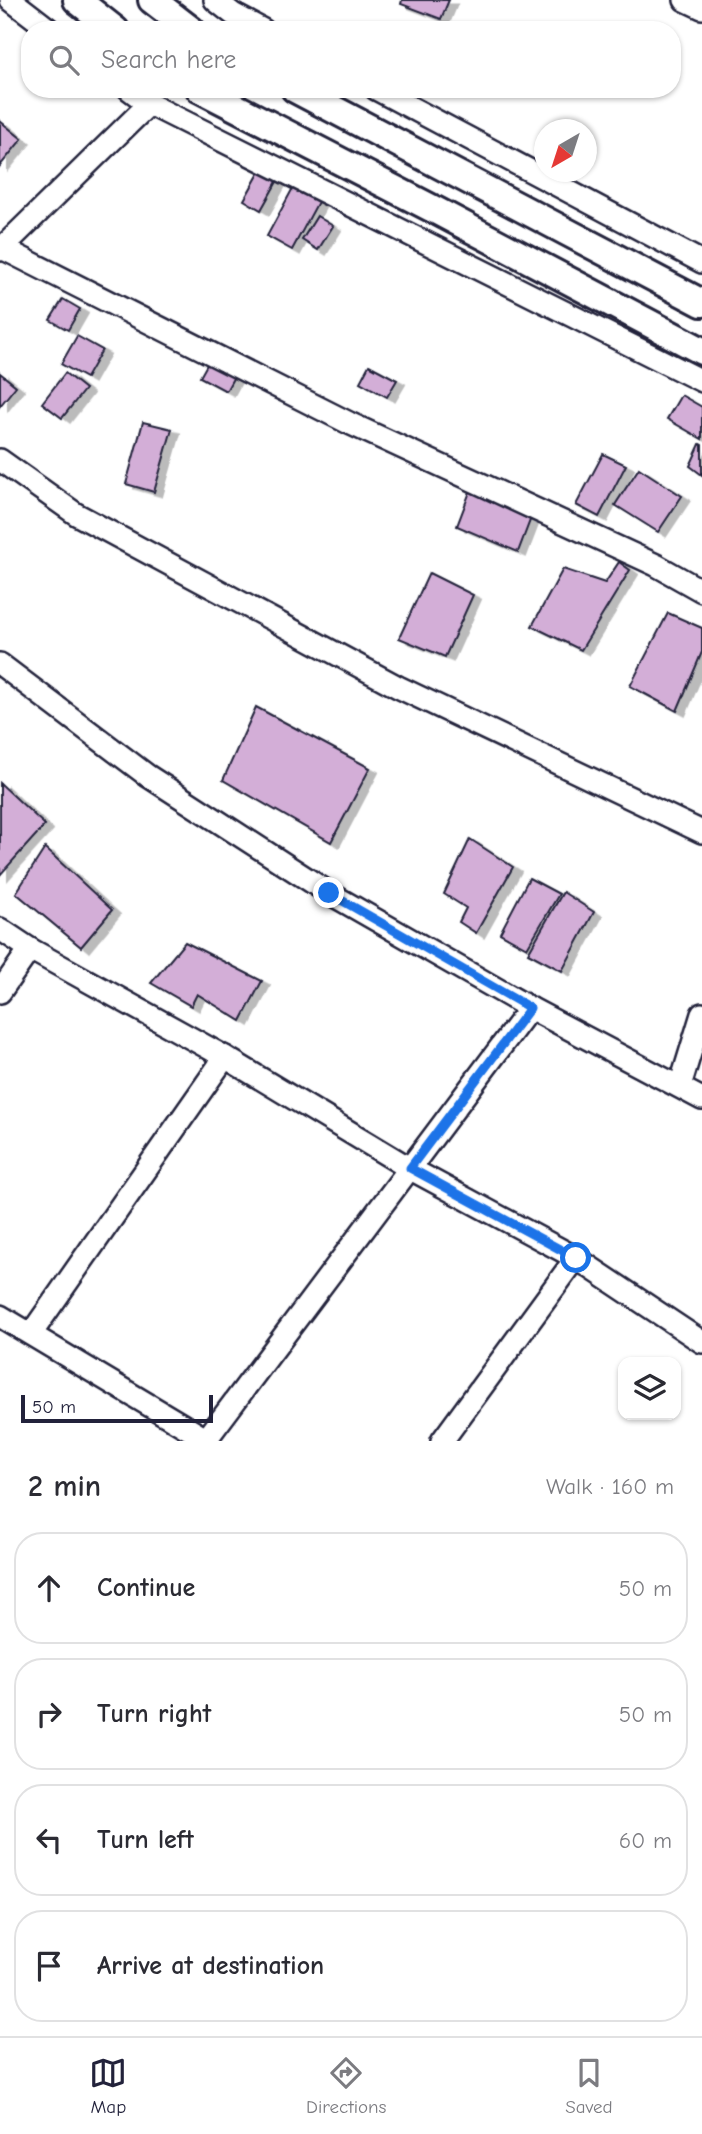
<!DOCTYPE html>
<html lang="en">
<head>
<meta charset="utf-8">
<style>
  body { margin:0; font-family:"Comic Neue",sans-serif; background:#f2f2f3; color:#2b2b33 }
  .controls { position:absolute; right:21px; bottom:21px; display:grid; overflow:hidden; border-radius:14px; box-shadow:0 2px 5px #0004 }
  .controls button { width:63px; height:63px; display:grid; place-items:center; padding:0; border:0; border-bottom:2px solid #e1e1e2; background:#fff; color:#2b2b33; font:35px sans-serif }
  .compass { position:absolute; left:534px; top:119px; width:63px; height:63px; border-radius:50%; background:#fff; box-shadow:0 2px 5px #0004; rotate:219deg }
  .scale { position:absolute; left:21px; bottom:18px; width:192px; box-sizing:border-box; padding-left:7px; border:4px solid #22223b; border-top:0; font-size:19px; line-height:24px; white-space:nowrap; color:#22223b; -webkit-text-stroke:5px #fff; paint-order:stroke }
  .stop { position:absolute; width:21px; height:21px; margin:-16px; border:5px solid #1a73e8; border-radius:50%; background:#fff }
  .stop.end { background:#1a73e8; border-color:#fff; box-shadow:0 2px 7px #0008 }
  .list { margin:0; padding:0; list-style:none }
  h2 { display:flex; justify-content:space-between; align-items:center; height:91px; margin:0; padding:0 28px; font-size:30px }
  h2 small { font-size:23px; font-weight:400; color:#7c7c81 }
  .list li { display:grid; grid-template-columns:46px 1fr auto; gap:21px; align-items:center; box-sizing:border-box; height:112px; margin:0 14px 14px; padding:0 14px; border:2px solid #e1e1e2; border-radius:28px }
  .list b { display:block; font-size:26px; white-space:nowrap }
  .list em { font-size:23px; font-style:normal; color:#7c7c81 }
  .icon { flex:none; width:38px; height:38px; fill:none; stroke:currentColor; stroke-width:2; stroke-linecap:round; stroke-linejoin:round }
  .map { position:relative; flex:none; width:702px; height:1441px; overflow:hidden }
  .search { position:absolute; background:#fff; box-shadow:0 2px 5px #0004; left:21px; right:21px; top:21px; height:77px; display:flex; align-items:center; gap:18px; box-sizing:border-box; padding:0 24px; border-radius:28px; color:#7c7c81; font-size:26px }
  .sheet { height:595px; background:#fff }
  nav { display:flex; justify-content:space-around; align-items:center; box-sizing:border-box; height:98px; border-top:2px solid #e1e1e2; background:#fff; font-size:19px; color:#7c7c81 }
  nav a { display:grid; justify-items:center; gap:4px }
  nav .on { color:#22223b }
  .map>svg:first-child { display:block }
  .building { fill:#d3aed7; stroke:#22223b; stroke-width:2; filter:url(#shadow) }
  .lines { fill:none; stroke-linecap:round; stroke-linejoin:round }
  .minor-casing { stroke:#22223b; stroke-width:26 }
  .tertiary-casing { stroke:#22223b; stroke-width:32 }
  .minor { stroke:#fff; stroke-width:21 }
  .tertiary { stroke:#fff; stroke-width:26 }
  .route { stroke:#1a73e8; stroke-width:9 }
</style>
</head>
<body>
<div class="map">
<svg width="702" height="1441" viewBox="0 0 702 1441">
  <defs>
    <filter id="shadow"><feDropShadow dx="8" dy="4.5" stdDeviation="0" flood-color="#0004"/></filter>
  </defs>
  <rect width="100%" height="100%" fill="#fff"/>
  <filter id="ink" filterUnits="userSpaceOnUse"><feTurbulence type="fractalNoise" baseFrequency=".0143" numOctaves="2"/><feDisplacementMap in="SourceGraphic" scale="14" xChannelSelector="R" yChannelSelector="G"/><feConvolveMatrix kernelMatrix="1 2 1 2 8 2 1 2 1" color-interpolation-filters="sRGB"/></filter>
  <g filter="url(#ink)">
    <g class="building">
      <polygon points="402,0 449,0 441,19 401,4"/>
      <polygon points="0,121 22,139 0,166"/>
      <polygon points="262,168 279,178 261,210 244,200"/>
      <polygon points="294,186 319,200 292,250 267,236"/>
      <polygon points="317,216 333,226 318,250 302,240"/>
      <polygon points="63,299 80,309 68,330 50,320"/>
      <polygon points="77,336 102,350 86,378 61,364"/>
      <polygon points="210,359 236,373 226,391 200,377"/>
      <polygon points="369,365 397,380 387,397 360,382"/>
      <polygon points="0,373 16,386 0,406"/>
      <polygon points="65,373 85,389 62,418 42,403"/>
      <polygon points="681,395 702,407 702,439 667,419"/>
      <polygon points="143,422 172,429 154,492 126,484"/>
      <polygon points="700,444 702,445 702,475 690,466"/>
      <polygon points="603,454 626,465 599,517 576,505"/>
      <polygon points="639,468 682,496 658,532 615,505"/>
      <polygon points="471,489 532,515 518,552 457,526"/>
      <polygon points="619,562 630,570 581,650 532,626 563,569 605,583"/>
      <polygon points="429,573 473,595 445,657 399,638"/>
      <polygon points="668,613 702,628 702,652 677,711 630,686"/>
      <polygon points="256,707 370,768 331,842 223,780"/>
      <polygon points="0,783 45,825 0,875"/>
      <polygon points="470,839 513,867 476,933 459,922 466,908 444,894"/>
      <polygon points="45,848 112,910 81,947 16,893"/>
      <polygon points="529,878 559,894 527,948 500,933"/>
      <polygon points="563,892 594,912 562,971 528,953"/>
      <polygon points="185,942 262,981 241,1021 197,994 191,1006 151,983"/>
    </g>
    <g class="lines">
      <defs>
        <g id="minor">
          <polyline points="11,0 50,30"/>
          <polyline points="215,0 233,14 263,30"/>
          <polyline points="685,0 702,8"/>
          <polyline points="129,89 149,104 702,381"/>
          <polyline points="376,89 702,262"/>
          <polyline points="0,247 349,423 656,565 702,591"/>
          <polyline points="0,250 149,104"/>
          <polyline points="0,460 76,514 398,687 702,832"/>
          <polyline points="0,664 148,776 329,893 530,1008 702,1099"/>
          <polyline points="0,929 30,949 225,1057 409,1168 576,1258 702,1342"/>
          <polyline points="0,992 30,949"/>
          <polyline points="680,1086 702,1014"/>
          <polyline points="0,1316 209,1441"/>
          <polyline points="31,1334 225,1057"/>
          <polyline points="205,1441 530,1008"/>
          <polyline points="442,1441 576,1258"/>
        </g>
        <g id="tertiary">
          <polyline points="77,0 115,30"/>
          <polyline points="152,0 191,30"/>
          <polyline points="200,89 437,211 702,351"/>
          <polyline points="295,89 702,303"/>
        </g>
      </defs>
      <use href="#minor" class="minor-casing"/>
      <use href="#tertiary" class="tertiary-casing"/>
      <use href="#minor" class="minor"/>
      <use href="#tertiary" class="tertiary"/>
    </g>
  </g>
  <g class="lines" filter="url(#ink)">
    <polyline class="route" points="329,893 530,1008 410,1168 576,1258"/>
  </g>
</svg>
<div class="controls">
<button><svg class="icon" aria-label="layers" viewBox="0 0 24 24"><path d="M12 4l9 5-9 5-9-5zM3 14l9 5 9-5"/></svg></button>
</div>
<svg class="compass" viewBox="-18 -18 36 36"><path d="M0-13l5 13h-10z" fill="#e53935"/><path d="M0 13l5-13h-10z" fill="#7c7c81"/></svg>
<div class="scale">50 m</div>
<div class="stop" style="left:576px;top:1258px"></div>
<div class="stop end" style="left:329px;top:893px"></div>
<div class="search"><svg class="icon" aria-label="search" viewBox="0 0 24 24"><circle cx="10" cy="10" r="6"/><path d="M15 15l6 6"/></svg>Search here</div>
</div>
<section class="sheet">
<h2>2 min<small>Walk · 160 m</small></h2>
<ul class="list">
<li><svg class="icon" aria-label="ahead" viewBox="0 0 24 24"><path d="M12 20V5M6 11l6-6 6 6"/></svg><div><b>Continue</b></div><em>50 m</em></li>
<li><svg class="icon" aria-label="right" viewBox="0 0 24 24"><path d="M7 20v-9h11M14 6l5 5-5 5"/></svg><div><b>Turn right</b></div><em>50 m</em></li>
<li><svg class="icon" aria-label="left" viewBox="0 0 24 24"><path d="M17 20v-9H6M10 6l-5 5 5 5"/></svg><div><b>Turn left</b></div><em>60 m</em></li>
<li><svg class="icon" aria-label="arrive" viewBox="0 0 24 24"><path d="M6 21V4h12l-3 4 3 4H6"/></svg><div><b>Arrive at destination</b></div></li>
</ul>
</section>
<nav>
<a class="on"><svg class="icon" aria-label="map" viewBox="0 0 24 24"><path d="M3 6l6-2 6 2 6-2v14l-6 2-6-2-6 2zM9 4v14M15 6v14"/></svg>Map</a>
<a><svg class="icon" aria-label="directions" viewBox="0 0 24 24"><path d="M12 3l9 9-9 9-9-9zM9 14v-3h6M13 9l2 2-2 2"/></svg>Directions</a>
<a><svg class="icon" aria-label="saved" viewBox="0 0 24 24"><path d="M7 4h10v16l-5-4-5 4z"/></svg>Saved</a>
</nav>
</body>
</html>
